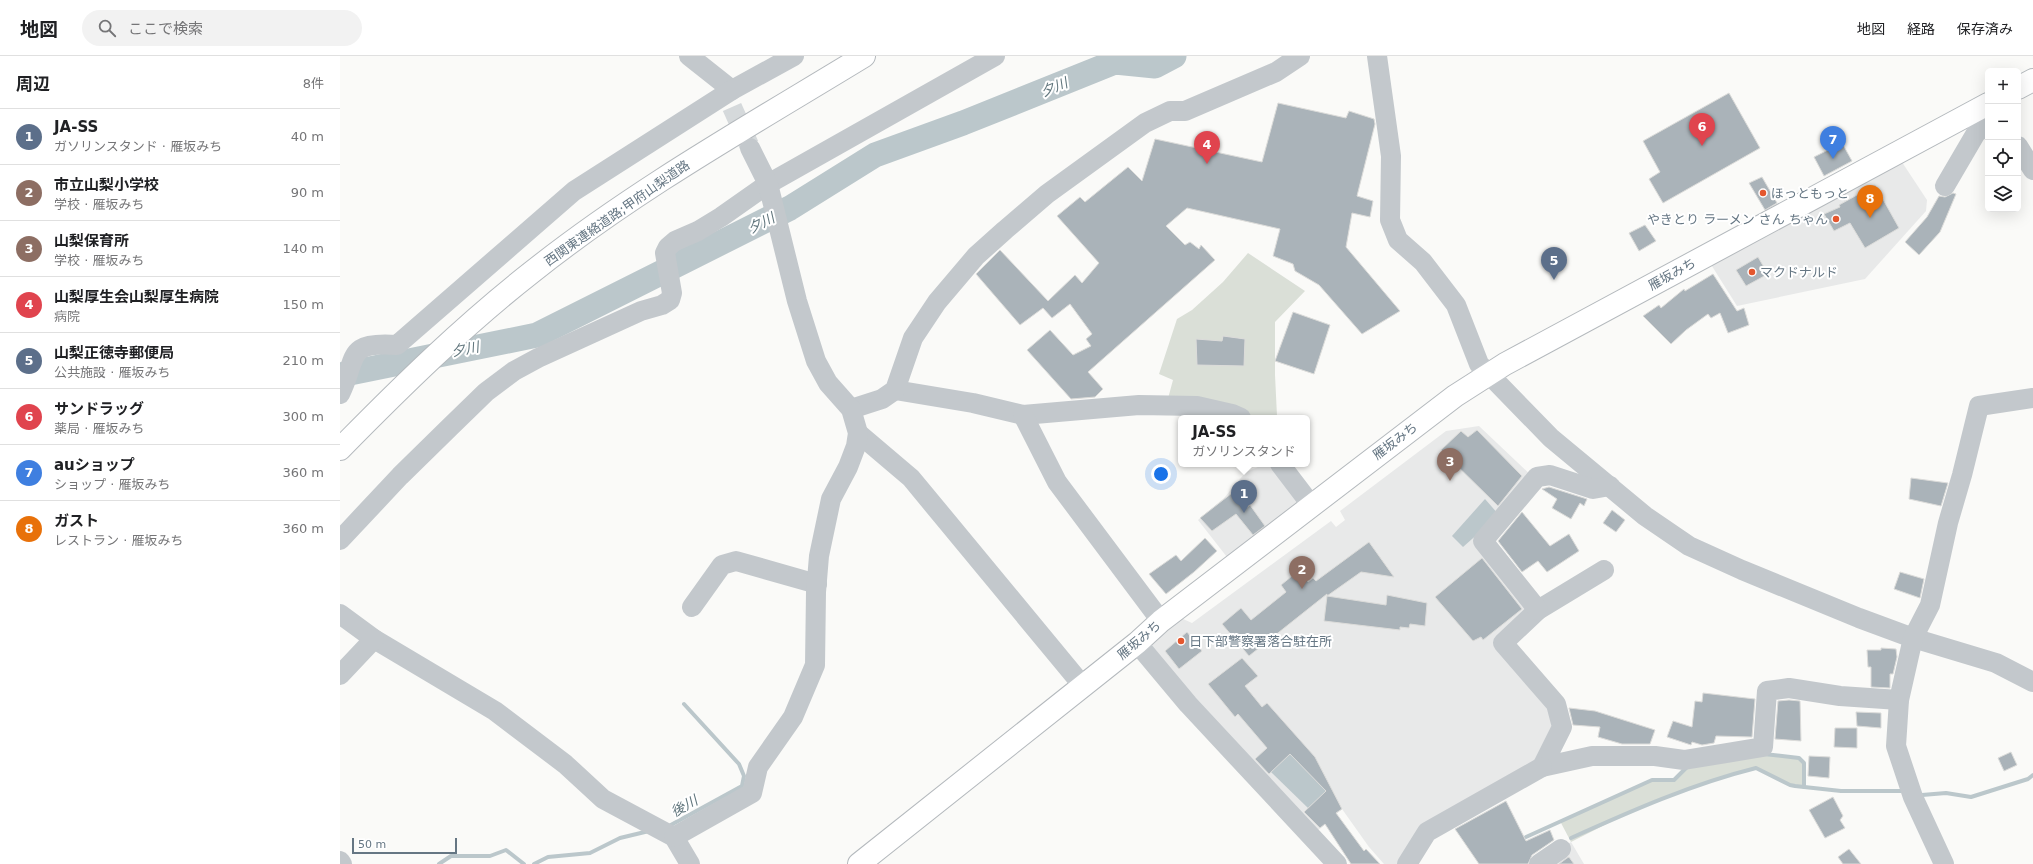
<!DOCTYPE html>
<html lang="ja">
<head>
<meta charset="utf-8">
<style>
  body { margin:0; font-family:"DejaVu Sans","Noto Sans JP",sans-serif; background:#f2f2f2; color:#202124 }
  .controls { position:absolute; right:12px; top:12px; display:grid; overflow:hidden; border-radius:6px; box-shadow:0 4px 16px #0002 }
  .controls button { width:36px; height:36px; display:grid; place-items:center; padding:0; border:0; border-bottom:1px solid #e0e0e0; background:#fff; color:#202124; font:20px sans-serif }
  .scale { position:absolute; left:12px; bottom:10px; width:105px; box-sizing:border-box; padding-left:4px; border:2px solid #657683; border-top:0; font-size:11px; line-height:14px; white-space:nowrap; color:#657683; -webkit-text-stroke:3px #fff; paint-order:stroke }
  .you { position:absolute; left:821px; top:418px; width:14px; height:14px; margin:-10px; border:3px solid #fff; border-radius:50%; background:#1a73e8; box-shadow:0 0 0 6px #1a73e833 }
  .badge { display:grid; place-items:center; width:26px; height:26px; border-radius:50%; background:#2563eb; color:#fff; font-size:13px; font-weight:700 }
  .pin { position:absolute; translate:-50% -33px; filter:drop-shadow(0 1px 2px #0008) }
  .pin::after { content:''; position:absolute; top:21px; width:14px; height:12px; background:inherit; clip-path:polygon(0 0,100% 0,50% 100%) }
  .popup { position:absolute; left:838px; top:359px; width:132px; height:52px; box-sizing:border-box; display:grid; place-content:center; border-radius:6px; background:#fff; filter:drop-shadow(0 1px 3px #0005); font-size:13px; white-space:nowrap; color:#757577 }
  .popup b { font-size:15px; color:#202124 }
  .popup::after { content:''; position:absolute; left:50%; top:100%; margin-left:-8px; border:8px solid transparent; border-top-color:#fff }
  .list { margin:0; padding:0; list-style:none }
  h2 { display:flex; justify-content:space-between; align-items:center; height:52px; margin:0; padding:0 16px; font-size:17px }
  h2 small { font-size:13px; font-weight:400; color:#757577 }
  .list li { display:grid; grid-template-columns:26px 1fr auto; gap:12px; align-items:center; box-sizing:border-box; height:56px; padding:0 16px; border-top:1px solid #e0e0e0 }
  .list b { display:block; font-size:15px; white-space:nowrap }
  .list p { margin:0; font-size:13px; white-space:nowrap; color:#757577 }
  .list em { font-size:13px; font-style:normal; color:#757577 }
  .icon { flex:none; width:22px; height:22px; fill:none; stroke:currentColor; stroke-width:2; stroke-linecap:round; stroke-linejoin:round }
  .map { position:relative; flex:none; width:1693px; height:808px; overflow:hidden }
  header { display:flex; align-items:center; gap:24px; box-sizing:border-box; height:56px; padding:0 20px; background:#fff; border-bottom:1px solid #e0e0e0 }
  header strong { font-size:19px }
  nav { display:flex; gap:22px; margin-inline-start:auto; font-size:14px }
  .search { width:280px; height:36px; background:#f2f2f2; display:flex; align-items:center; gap:10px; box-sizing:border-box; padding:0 14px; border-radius:22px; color:#757577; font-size:15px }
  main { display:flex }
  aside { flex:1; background:#fff }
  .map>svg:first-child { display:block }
  .built { fill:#e8e9e9 }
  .green { fill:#dadfd7; fill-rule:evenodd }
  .water { fill:#bbc7cb }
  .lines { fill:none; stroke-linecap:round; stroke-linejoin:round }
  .stream { stroke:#bbc7cb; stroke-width:4 }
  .river { stroke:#bbc7cb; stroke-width:25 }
  .building { fill:#aab3b9; stroke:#dcdcda }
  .minor-tunnel { stroke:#d5d9db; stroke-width:20; stroke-dasharray:20 10; stroke-linecap:butt }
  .highway-casing { stroke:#b4b9bd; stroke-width:24 }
  .minor { stroke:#c3c8cc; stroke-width:20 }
  .highway { stroke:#fff; stroke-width:22 }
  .poi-dot { fill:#e4572e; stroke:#fff; stroke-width:1.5 }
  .labels { text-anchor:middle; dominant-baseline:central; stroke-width:4; stroke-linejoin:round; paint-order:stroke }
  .poi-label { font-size:13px; fill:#657683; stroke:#fff; text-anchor:start }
  .street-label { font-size:13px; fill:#657683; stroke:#fff }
  .water-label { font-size:14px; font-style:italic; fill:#60757c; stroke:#fff }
</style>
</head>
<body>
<header>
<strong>地図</strong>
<div class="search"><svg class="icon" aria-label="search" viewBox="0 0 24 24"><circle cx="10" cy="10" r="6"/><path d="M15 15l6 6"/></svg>ここで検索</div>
<nav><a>地図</a><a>経路</a><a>保存済み</a></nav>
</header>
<main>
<aside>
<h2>周辺<small>8件</small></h2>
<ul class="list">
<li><span class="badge" style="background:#5c6f8a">1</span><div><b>JA-SS</b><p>ガソリンスタンド · 雁坂みち</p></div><em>40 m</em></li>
<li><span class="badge" style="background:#8d6e63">2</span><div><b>市立山梨小学校</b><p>学校 · 雁坂みち</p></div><em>90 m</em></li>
<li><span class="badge" style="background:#8d6e63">3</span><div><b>山梨保育所</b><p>学校 · 雁坂みち</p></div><em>140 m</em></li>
<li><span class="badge" style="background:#e0444e">4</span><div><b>山梨厚生会山梨厚生病院</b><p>病院</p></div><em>150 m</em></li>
<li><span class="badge" style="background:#5c6f8a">5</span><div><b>山梨正徳寺郵便局</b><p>公共施設 · 雁坂みち</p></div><em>210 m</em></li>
<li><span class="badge" style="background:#e0444e">6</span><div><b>サンドラッグ</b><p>薬局 · 雁坂みち</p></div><em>300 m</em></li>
<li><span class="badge" style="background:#3f7fe0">7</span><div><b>auショップ</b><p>ショップ · 雁坂みち</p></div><em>360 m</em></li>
<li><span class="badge" style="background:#e8710a">8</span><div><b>ガスト</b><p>レストラン · 雁坂みち</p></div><em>360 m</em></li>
</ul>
</aside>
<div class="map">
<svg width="1693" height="808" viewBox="0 0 1693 808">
  <rect width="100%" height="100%" fill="#fafaf8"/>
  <g class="built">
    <polygon points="1556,97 1587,144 1586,155 1525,223 1397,250 1365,199"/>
    <polygon points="1139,370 1194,422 1140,480 1198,554 1163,588 1222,671 1202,711 1087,776 1067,808 1044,808 1029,791 1002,753 976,776 797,587 832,558 852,567 991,465 996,471 1005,464 1000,455 1106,375"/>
    <polygon points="925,408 940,408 972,450 894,510 858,464 884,442 906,416"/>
    <polygon points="1231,786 1244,808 1199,808"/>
  </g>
  <g class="green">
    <path d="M 908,197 L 965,235 L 935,266 L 935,319 L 937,360 L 901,362 L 826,350 L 833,324 L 819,318 L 837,263 L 852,254 L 883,226 ZM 883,280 L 905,283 L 904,310 L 857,309 L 856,283 L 882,285 Z"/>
    <polygon points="1420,697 1459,702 1464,707 1464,731 1450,729 1416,712 1384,720 1300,751 1231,786 1220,765 1312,724 1334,724 1348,710"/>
  </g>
  <g class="water">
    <polygon points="1145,443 1159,459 1123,491 1112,480"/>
    <polygon points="950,698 986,735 968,752 931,716"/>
  </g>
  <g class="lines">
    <g class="stream">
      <polyline points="1424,698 1459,702 1464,707 1464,731"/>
      <polyline points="1582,739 1606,737 1631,741 1688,723 1693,719"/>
      <polyline points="329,770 402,730 404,720 399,708 344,648"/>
      <polyline points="1186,781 1312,724 1334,724 1347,711"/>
      <path d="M 1231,782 C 1291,755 1352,728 1416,712 L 1450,729 L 1455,730 L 1501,735 L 1564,735"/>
      <polyline points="99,808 111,800 150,800 166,794 184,808"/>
      <polyline points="194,808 208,801 250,797 280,782 309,775"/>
    </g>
    <polyline class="river" points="0,319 197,279 450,152 535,99 623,67 775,6 815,10 834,0"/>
  </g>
  <g class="building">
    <polygon points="1389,37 1420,92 1323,147 1309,123 1320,116 1303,85"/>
    <polygon points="938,47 1006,62 1009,55 1034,63 1035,68 1017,140 1033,145 1030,161 1012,157 1006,191 1060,255 1022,278 979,229 955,215 953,208 933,200 940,173 847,152 826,170 845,189 850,186 859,193 861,189 875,204 748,316 763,333 755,341 731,343 687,294 710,274 733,299 751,290 746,283 752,278 730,248 712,262 703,252 680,269 636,218 660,194 708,245 735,219 742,227 759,207 717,160 740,141 745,146 788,111 802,125 815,83 922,106"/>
    <polygon points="1502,87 1512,105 1484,120 1474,101"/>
    <polygon points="1422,121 1437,147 1425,154 1409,127"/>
    <polygon points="1535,129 1559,172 1525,192 1510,167 1494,175 1484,158 1500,151 1499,149"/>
    <polygon points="1613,137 1616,138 1600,176 1579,199 1565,186 1587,161 1599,140 1605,141"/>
    <polygon points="1305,169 1316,185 1299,195 1289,177"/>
    <polygon points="1418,201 1428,218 1406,230 1396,214"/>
    <polygon points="1373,218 1397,255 1404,252 1409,269 1388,277 1380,257 1371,262 1368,258 1346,274 1331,288 1303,260 1319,249 1321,252 1344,233 1345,235"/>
    <polygon points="953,256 990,269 974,318 935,305"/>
    <polygon points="883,280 905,283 904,310 857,309 856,283 882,285"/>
    <polygon points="1137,374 1182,420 1158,450 1101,394 1121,375 1128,381"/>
    <polygon points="1571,422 1608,427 1601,450 1569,443"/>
    <polygon points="1209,431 1247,443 1244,450 1240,447 1231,463 1212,452 1217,443 1202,433"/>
    <polygon points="892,437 906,452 910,449 925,470 913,479 896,458 872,475 860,462"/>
    <polygon points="1272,454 1285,464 1276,476 1263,467"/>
    <polygon points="1182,456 1210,490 1229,478 1239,495 1207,516 1198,505 1182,516 1158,485"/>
    <polygon points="865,482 877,495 854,516 826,538 809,518 836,499 841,505"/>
    <polygon points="1029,486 1054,521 1021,516 987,540 987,538 909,600 882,568 901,552 911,564 946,536 941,529 952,520 954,523 962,517 968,526 973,522 976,525"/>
    <polygon points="1142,502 1182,553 1143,584 1141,581 1133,585 1095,541"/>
    <polygon points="1560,516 1584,523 1580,542 1554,533"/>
    <polygon points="1047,539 1087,547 1085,570 1070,568 1069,572 1060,571 1060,574 984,565 987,540 1046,549"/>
    <polygon points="847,576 862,595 839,613 825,595"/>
    <polygon points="1541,592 1556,593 1557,601 1553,618 1550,618 1550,632 1531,631 1531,611 1528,611 1527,594 1541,594"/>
    <polygon points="902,602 918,620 905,630 922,651 927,647 975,701 1002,753 996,757 1024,795 1026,793 1040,808 1011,808 985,768 980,772 964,756 986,735 950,698 929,718 915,703 927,692 898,658 895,661 868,628"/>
    <polygon points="1363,637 1415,643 1412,681 1376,680 1374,687 1362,689 1352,686 1351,689 1327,681 1333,665 1352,671 1355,645 1362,646"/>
    <polygon points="1449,644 1460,645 1461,685 1435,683 1438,645"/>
    <polygon points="1229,652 1255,655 1315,674 1310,688 1282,688 1258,681 1260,671 1233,669"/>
    <polygon points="1516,656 1541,657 1541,672 1517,670"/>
    <polygon points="1495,672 1517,672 1517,692 1494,691"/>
    <polygon points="1671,696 1677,709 1664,715 1658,702"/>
    <polygon points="1469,700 1490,701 1489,722 1468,720"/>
    <polygon points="1493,741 1503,760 1500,764 1505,772 1485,782 1469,754"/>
    <polygon points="1166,745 1186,785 1210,774 1214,784 1192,799 1188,808 1139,808 1115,773"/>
    <polygon points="1509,793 1521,808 1503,808 1498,801"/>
    <polygon points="1229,801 1234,808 1219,808 1227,802"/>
  </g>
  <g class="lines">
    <polyline class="minor-tunnel" points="392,51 409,89"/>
    <defs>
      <g id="highway">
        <polyline points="1678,32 1693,24"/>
        <path d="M 0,393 C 61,331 123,270 192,216 C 295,134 411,69 524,0"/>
        <polyline points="519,808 797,587 821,565 1115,340 1165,308 1648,48"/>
      </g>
    </defs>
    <use href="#highway" class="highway-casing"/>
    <g class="minor">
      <polyline points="349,0 392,34"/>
      <polyline points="1037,0 1051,100 1050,164 1058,184 1083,206 1116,249 1139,308 1211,382 1305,460 1349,490 1402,514 1519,562 1573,582 1656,607 1693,626"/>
      <polyline points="1678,90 1693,114"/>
      <polyline points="1605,130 1636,77 1648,68"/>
      <polyline points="555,334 633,347 683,359 799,349 857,350 892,358 901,362"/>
      <path d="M 0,338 C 18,302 4,285 57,289 L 234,135 L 392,34 L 454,0"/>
      <polyline points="511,353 542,343 555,334 573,282 597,246 636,200 665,174 707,138 805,67 830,55 845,55 936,16 960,0"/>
      <polyline points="683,359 717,426 821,565"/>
      <polyline points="518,377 571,422 743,630"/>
      <polyline points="940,408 972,450"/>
      <polyline points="0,484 60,420 110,371 146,336 174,315 198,302 301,255 322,249 330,244 332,237 325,197 328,191 335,185 358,175 381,161 428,128 655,0"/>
      <polyline points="1264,514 1198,554 1163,587 1216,648 1222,671 1202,711 1252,700 1315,700 1344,704 1423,691 1427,635 1449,632 1500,640 1559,644"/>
      <polyline points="352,551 382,509 396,505 477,528"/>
      <polyline points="1198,554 1143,485 1197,421 1210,419 1253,433 1270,430"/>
      <polyline points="0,558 34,583 155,655 225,708 263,743 334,781 350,808"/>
      <polyline points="797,587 848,648 997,808"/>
      <polyline points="0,619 34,583"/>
      <polyline points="334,781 412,737 418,711 453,661 475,609 476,536 479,500 491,443 508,411 516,390 518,377 511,353 488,327 476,305 457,245 428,128 410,92"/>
      <polyline points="0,805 2,808"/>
      <polyline points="1067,808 1087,776 1202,711"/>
      <polyline points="1199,808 1221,793"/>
      <polyline points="1604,808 1573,741 1556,690 1559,644 1573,582 1590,549 1608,467 1622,419 1639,350 1693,342"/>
    </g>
    <use href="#highway" class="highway"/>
  </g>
  <g class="poi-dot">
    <circle cx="1423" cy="137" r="4"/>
    <circle cx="1496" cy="163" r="4"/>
    <circle cx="1412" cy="216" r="4"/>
    <circle cx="841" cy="585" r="4"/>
  </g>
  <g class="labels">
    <g class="poi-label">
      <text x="1431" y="137">ほっともっと</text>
      <text x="1488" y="163" text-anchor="end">やきとり ラーメン さん ちゃん</text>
      <text x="1420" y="216">マクドナルド</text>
      <text x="849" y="585">日下部警察署落合駐在所</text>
    </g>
    <g class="street-label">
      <text transform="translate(277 157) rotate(-35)">西関東連絡道路;甲府山梨道路</text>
      <text transform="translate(1332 218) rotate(-29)">雁坂みち</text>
      <text transform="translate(1055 385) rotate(-37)">雁坂みち</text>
      <text transform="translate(799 584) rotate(-40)">雁坂みち</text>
    </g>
    <g class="water-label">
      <text transform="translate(714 31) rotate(-22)">夕川</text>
      <text transform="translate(421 167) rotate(-27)">夕川</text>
      <text transform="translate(125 293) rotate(-11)">夕川</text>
      <text transform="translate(344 750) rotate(-29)">後川</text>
    </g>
  </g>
</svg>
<div class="controls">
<button>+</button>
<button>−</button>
<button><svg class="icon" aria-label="locate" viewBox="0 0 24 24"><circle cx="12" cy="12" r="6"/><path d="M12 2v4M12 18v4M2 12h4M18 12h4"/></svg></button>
<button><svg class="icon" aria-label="layers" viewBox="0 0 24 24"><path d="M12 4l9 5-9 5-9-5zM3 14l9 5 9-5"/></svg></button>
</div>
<div class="scale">50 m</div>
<div class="you"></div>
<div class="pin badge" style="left:904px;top:457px;background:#5c6f8a">1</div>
<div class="popup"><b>JA-SS</b>ガソリンスタンド</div>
<div class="pin badge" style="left:962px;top:533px;background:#8d6e63">2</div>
<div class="pin badge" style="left:1110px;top:425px;background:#8d6e63">3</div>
<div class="pin badge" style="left:867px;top:108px;background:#e0444e">4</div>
<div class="pin badge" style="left:1214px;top:224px;background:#5c6f8a">5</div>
<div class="pin badge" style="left:1362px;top:90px;background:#e0444e">6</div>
<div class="pin badge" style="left:1493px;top:103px;background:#3f7fe0">7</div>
<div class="pin badge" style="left:1530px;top:162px;background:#e8710a">8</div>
</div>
</main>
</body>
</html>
